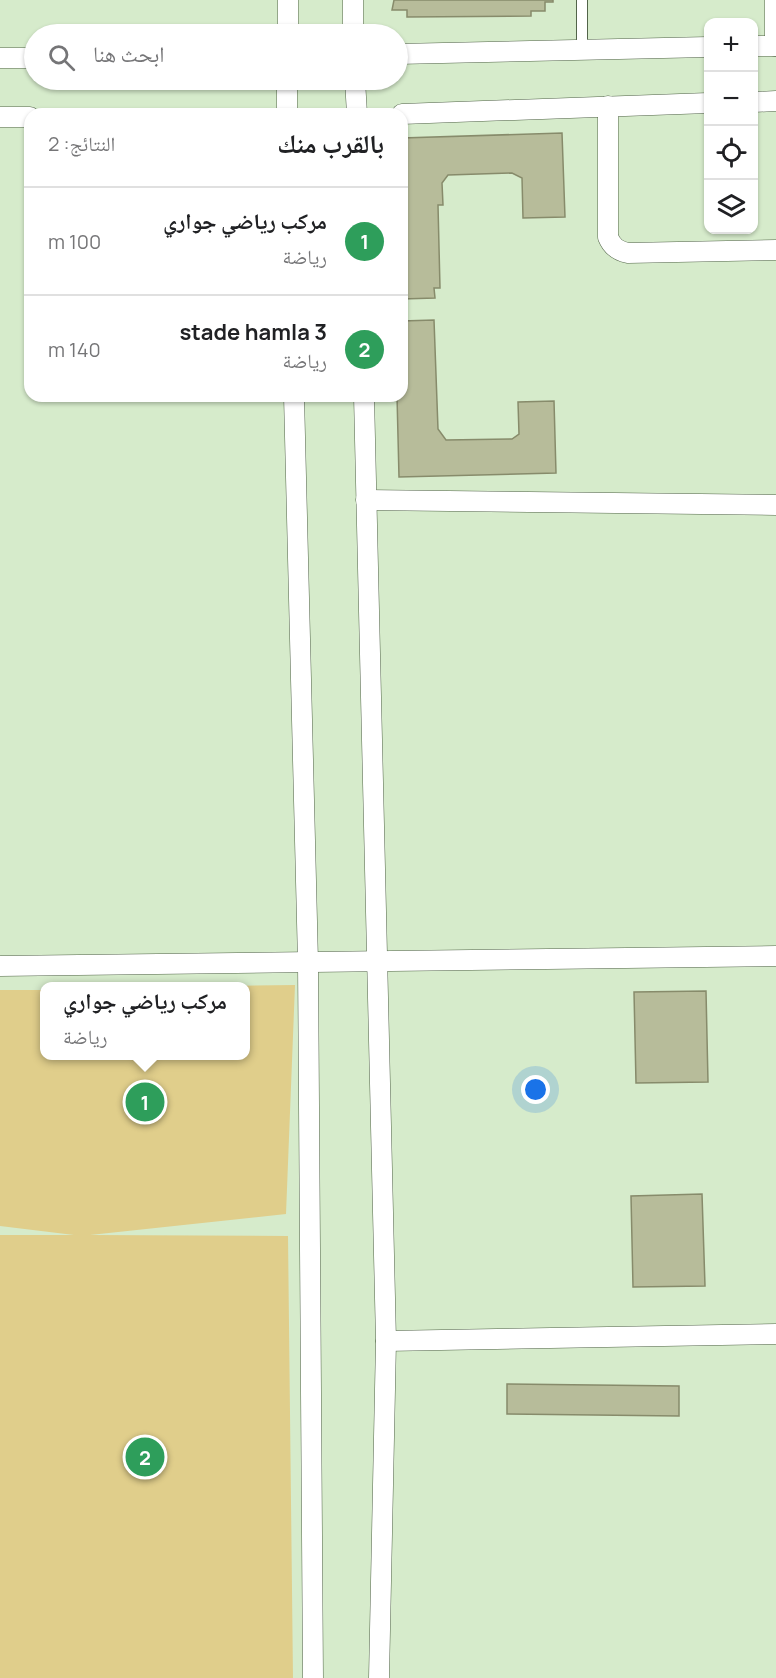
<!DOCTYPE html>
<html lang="ar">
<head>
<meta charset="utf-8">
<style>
  body { margin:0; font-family:Manrope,"Noto Naskh Arabic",sans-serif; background:#f6f6f6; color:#202124; direction:rtl }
  .controls { position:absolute; right:18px; top:18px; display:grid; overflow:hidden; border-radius:12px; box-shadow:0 2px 4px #0004 }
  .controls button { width:54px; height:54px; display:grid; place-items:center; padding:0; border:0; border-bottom:2px solid #e0e0e0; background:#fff; color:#202124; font:30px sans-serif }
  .you { position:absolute; left:536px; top:1090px; width:21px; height:21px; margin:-15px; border:4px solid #fff; border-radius:50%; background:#1a73e8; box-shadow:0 0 0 9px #1a73e833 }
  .badge { display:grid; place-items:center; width:39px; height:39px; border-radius:50%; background:#111827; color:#fff; font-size:20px; font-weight:700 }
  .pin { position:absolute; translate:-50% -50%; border:3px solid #fff; box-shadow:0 2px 6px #0006 }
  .popup { position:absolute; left:40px; top:982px; width:210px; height:78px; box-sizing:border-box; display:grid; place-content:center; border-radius:12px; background:#fff; filter:drop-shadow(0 2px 4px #0005); font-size:20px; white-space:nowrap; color:#757577 }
  .popup b { font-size:22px; color:#202124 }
  .popup::after { content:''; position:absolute; left:50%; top:100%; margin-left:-12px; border:12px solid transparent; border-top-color:#fff }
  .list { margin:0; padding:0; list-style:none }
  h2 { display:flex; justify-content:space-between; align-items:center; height:78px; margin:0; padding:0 24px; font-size:26px }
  h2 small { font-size:20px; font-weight:400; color:#757577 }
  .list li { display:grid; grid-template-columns:39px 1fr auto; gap:18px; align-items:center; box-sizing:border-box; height:108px; padding:0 24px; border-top:2px solid #e0e0e0 }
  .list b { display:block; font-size:22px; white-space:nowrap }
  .list p { margin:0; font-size:20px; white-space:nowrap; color:#757577 }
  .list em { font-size:20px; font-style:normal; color:#757577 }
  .icon { flex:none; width:33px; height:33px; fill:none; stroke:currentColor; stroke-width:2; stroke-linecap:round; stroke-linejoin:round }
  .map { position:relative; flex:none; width:776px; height:1678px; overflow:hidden; direction:ltr }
  .search { position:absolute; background:#fff; box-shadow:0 2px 4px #0004; left:24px; top:24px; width:384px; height:66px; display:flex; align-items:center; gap:15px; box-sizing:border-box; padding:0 21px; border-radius:33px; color:#757577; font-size:22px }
  .panel { position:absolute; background:#fff; box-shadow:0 2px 4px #0004; left:24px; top:108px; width:384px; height:294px; border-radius:18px; direction:rtl }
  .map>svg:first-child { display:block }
  .green { fill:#e0ce8b }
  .building { fill:#b7bc9a; stroke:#878b6b; stroke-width:1.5 }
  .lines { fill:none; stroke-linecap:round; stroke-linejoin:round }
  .service-casing { stroke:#526449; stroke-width:12 }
  .minor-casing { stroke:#526449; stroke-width:21 }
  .service { stroke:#fff; stroke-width:10 }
  .minor { stroke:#fff; stroke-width:20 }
</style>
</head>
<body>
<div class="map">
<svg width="776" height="1678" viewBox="0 0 776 1678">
  <rect width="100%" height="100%" fill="#d6ebcb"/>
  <polygon class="green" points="295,985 286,1214 90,1235 288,1236 293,1678 0,1678 0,1235 74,1235 0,1226 0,990 44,990 45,1056 246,1056 246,986 226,986"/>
  <g class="building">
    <polygon points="394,0 553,0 553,2 545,2 545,11 531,11 531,16 407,17 407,10 392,10"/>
    <polygon points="562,133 565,217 523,218 522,178 512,173 448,175 442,183 443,205 438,205 440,288 434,288 435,298 402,299 402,138"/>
    <polygon points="434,320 438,429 446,440 512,439 519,434 518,402 554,401 556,473 399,477 397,396 402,396 402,321"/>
    <polygon points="706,991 708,1082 636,1083 634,992"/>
    <polygon points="702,1194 705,1286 633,1287 631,1196"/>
    <polygon points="507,1384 679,1386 679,1416 507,1414"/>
  </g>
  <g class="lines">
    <defs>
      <polyline id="service" points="582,50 582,0"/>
      <g id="minor">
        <polyline points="353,0 353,34"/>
        <polyline points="288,34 288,0"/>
        <polyline points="754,46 776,46"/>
        <polyline points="775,46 775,0"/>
        <polyline points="398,54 708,47"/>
        <polyline points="0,58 34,58"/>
        <polyline points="355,80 357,114"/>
        <polyline points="754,102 776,101"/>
        <path d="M 608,106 L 608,237 C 612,247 618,251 628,253 L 776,250"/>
        <polyline points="287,114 287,80"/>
        <polyline points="402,114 708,103"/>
        <polyline points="0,117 30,117"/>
        <polyline points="294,396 308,962 313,1678"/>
        <polyline points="364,396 386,1341 379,1678"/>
        <polyline points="366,500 776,505"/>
        <polyline points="0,966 776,956"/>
        <polyline points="386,1341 776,1334"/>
      </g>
    </defs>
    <use href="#service" class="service-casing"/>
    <use href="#minor" class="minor-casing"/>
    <use href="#service" class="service"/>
    <use href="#minor" class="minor"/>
  </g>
</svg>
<div class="controls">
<button>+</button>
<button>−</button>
<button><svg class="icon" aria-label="locate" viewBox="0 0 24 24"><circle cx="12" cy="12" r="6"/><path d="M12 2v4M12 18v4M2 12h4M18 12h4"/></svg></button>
<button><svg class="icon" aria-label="layers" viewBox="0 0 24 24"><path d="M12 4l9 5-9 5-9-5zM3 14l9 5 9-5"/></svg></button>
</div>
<div class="you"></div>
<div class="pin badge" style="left:145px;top:1102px;background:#2e9e5b">1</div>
<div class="popup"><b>مركب رياضي جواري</b>رياضة</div>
<div class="pin badge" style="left:145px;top:1457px;background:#2e9e5b">2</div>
<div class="search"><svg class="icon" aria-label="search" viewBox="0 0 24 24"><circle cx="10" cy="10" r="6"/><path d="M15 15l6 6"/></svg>ابحث هنا</div>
<section class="panel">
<h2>بالقرب منك<small>النتائج: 2</small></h2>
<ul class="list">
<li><span class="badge" style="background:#2e9e5b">1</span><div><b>مركب رياضي جواري</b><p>رياضة</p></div><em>100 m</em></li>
<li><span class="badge" style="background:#2e9e5b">2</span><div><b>stade hamla 3</b><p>رياضة</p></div><em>140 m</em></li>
</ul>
</section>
</div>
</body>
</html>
